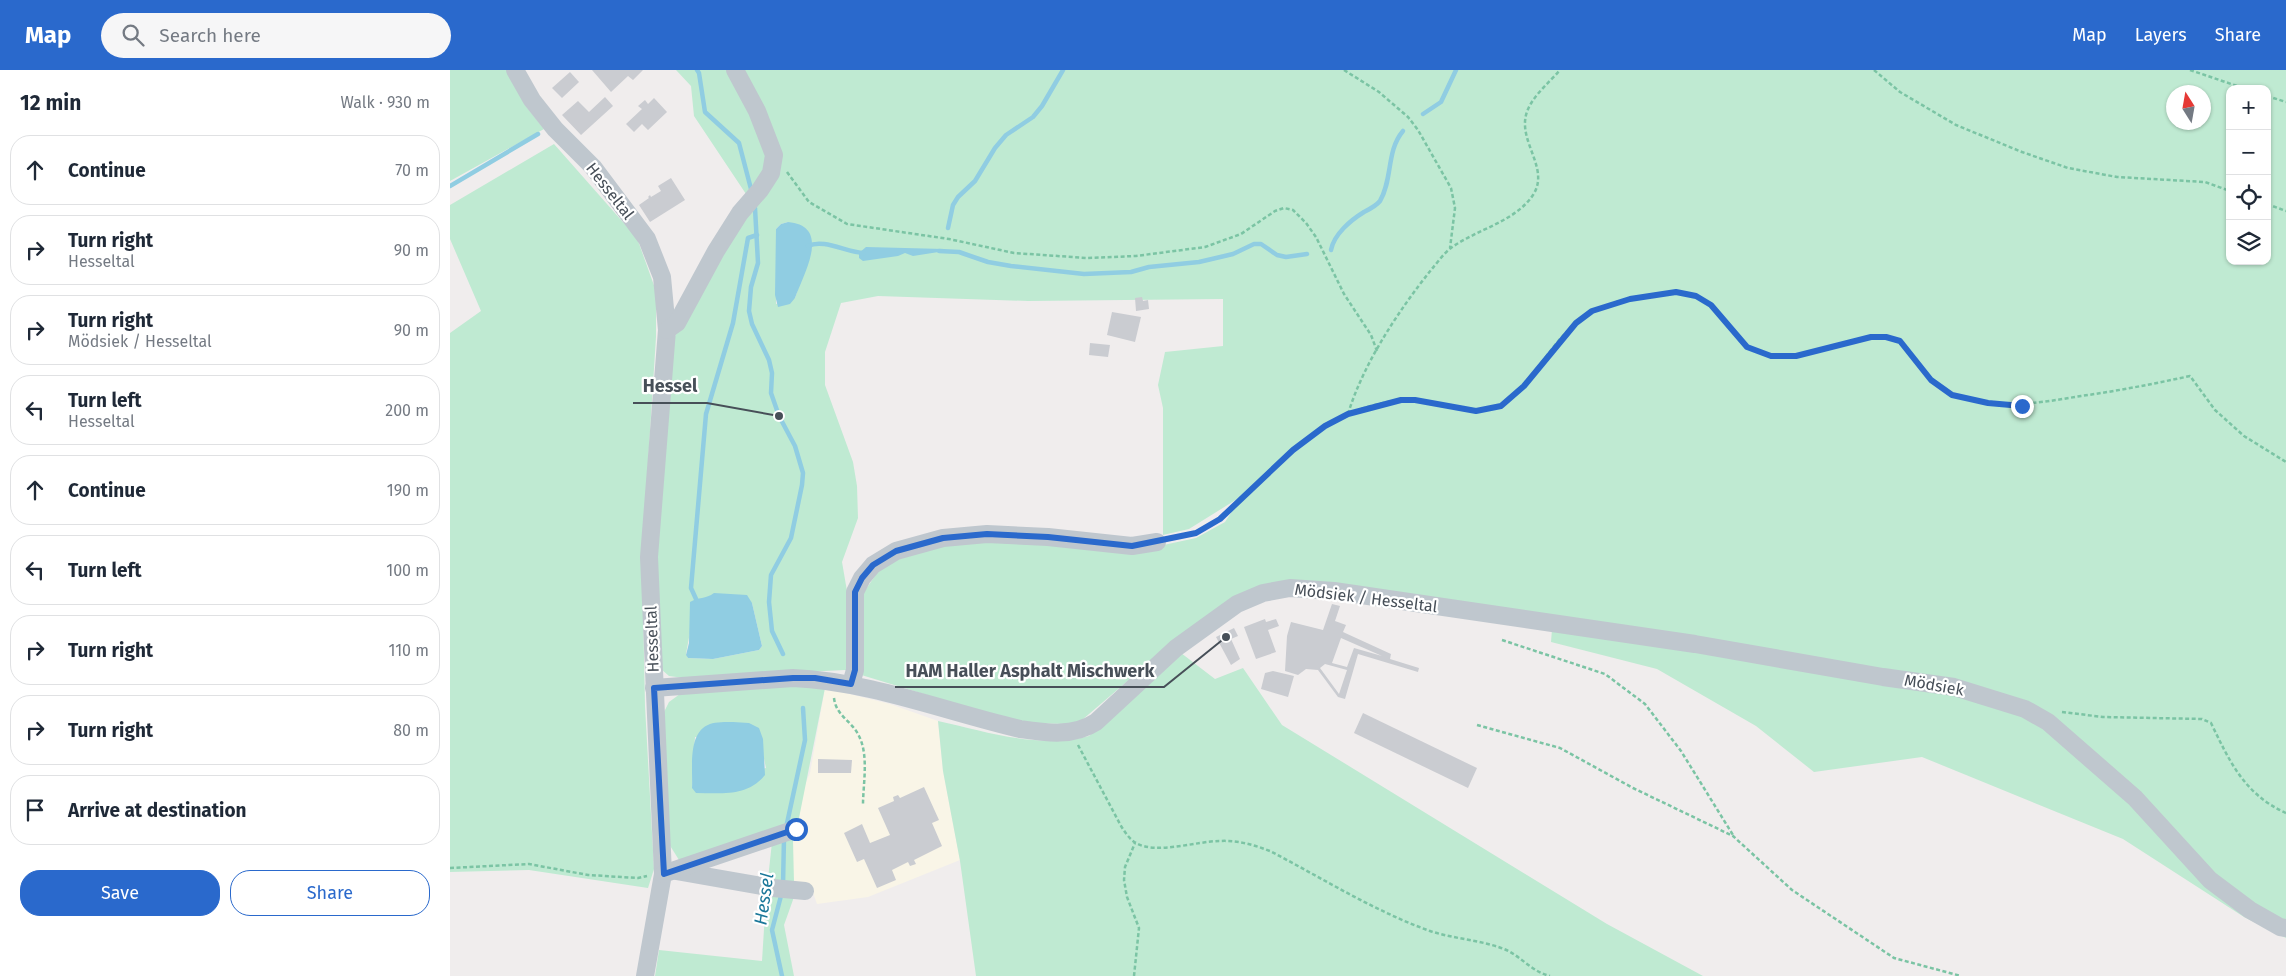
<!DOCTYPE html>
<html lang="en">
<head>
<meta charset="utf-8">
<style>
  body { margin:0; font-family:"Fira Sans",sans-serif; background:#f6f6f7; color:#1f2937 }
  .controls { position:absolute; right:15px; top:15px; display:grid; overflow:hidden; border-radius:10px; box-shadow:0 1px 4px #0004 }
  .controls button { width:45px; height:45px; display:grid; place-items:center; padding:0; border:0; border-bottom:1px solid #e0e1e3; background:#fff; color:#1f2937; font:25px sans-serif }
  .compass { position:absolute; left:1716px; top:15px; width:45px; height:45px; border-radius:50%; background:#fff; box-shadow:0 1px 4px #0004; rotate:349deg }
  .stop { position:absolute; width:15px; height:15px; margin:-11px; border:4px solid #2a69cc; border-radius:50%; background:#fff }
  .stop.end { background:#2a69cc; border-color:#fff; box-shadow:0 1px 5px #0008 }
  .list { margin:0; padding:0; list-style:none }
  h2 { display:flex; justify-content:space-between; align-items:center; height:65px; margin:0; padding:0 20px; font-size:21px }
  h2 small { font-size:16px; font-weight:400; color:#747a83 }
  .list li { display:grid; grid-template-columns:32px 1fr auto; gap:15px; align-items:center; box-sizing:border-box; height:70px; margin:0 10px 10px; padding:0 10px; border:1px solid #e0e1e3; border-radius:20px }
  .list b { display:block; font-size:19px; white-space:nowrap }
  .list p { margin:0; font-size:16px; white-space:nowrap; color:#747a83 }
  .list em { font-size:16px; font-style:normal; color:#747a83 }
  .actions { display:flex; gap:10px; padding:15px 20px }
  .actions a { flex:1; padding:11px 0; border:1px solid #2a69cc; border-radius:20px; text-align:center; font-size:18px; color:#2a69cc }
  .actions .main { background:#2a69cc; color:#fff }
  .icon { flex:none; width:28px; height:28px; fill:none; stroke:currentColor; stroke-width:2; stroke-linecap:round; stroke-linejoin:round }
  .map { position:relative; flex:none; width:1836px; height:906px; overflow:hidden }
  header { display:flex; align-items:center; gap:30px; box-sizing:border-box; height:70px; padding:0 25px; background:#2a69cc; color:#fff }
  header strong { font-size:24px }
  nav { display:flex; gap:28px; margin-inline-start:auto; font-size:18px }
  .search { width:350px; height:45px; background:#f6f6f7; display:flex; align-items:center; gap:12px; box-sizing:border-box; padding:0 18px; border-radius:28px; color:#747a83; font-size:19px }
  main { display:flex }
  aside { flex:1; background:#fff }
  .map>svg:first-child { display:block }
  .commercial { fill:#f9f5e7 }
  .green { fill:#bfead2; fill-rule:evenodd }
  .water { fill:#90cde2 }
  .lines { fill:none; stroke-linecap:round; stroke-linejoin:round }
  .stream { stroke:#90cde2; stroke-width:4.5 }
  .building { fill:#caccd1; fill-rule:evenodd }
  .path { stroke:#7bc4a4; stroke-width:2.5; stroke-dasharray:4 2.5; stroke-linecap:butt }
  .minor { stroke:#bfc7ce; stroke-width:18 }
  .route { stroke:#2a69cc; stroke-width:6 }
  .labels { text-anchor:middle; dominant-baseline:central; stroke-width:4.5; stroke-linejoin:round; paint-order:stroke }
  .street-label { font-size:16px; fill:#474f58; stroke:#fff }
  .water-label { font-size:18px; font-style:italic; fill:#1a7799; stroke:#fff }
  .leader { fill:none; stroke:#474f58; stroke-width:2 }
  .callout-dot { fill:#474f58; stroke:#fff; stroke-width:2 }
  .callout-label { font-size:18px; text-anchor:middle; font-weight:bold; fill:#474f58; stroke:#fff; stroke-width:4.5; stroke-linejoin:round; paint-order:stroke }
</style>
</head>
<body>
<header>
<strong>Map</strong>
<div class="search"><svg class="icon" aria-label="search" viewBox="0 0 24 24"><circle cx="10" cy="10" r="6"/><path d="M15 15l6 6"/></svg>Search here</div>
<nav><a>Map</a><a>Layers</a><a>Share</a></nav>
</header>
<main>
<aside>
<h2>12 min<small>Walk · 930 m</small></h2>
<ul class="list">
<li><svg class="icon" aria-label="ahead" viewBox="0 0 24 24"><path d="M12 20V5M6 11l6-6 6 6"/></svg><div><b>Continue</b></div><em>70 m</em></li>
<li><svg class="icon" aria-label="right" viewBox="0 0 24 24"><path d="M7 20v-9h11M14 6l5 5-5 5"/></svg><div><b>Turn right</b><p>Hesseltal</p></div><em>90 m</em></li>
<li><svg class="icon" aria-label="right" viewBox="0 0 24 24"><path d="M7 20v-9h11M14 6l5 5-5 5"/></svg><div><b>Turn right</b><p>Mödsiek / Hesseltal</p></div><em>90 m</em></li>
<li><svg class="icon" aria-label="left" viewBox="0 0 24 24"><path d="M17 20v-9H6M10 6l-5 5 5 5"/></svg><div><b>Turn left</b><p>Hesseltal</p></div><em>200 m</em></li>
<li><svg class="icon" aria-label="ahead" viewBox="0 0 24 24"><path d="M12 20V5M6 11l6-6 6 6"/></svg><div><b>Continue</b></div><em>190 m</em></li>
<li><svg class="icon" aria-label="left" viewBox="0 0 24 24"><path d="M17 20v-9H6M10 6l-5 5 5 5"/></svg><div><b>Turn left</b></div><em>100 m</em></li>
<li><svg class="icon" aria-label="right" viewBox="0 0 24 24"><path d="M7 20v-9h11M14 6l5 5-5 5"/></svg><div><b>Turn right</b></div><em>110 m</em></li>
<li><svg class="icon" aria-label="right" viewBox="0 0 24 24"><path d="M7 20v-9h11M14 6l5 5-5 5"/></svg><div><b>Turn right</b></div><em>80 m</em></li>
<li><svg class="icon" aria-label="arrive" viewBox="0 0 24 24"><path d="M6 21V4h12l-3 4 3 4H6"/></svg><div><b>Arrive at destination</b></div></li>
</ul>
<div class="actions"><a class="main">Save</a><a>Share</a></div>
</aside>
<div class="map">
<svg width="1836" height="906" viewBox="0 0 1836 906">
  <rect width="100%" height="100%" fill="#f0eded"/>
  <polygon class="commercial" points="375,618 440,634 488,651 493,701 510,790 418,827 367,834 360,814 344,813 331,769 360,703"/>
  <g class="green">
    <polygon points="0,0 58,0 75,35 94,59 0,111"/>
    <path d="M 226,0 L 277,0 L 316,77 C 319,100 310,107 296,124 L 244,46 L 241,16 Z"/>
    <path d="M 290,0 L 1836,0 L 1836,868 L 1794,847 L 1673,769 L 1472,687 L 1364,702 L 1306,656 L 1207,599 L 1101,572 L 1102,559 L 839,513 L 722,573 L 632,650 L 619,654 L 569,653 L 395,600 L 234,608 L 219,606 L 211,599 L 204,488 L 223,270 L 268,185 L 326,102 ZM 1780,19 L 1817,19 L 1817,191 L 1780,191 ZM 1724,22 L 1754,22 L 1754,52 L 1724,52 ZM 338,152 L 363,174 L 345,228 L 326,234 L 326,159 L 331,154 ZM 428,226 L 578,231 L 773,229 L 773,276 L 715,282 L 708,315 L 713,338 L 713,465 L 739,459 L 792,426 L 775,452 L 746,468 L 681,482 L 538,470 L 496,475 L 443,491 L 427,503 L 414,522 L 397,521 L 392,492 L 408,448 L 407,416 L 403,392 L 375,315 L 375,282 L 391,233 ZM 246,529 L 302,533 L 312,576 L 309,580 L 263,589 L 238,588 L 236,584 Z"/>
    <polygon points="104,74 187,168 206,221 206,267 192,488 195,636 204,799 198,818 79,800 0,802 0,263 31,241 0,169 0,135"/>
    <path d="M 731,583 L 765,609 L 793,598 L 832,655 L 1157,854 L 1253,906 L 526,906 L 510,791 L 493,701 L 488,651 C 537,662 589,679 639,666 Z"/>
    <path d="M 338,615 L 375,618 L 348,753 L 229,790 L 219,774 L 214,642 L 219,632 L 230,624 ZM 245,667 L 313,669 L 313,684 L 316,698 L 242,718 Z"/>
    <polygon points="331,769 343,770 344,813 318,809 322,772"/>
    <polygon points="320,824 344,827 334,855 344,906 205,906 209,880 312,891 316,827"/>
  </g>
  <g class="water">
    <path d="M 338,152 C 382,156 354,203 345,228 L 340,234 L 328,237 L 325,225 L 326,159 L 331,154 Z"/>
    <polygon points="416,177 494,179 495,181 463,186 455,183 448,186 413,191 409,188 409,183"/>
    <path d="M 264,523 L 297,525 L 302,533 L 312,576 L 309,580 L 263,589 L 238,588 L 236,585 L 239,573 L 240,532 C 248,527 256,529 264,523 Z"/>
    <path d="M 283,652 L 299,653 L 309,658 L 313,669 L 315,705 C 297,727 271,723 246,723 L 242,718 C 243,699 237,662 260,654 C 266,652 276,652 283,652 Z"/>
  </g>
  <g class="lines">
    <g class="stream">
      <polyline points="247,0 249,3 255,42 289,73 301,119"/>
      <polyline points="973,44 991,32 1006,0"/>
      <polyline points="0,116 88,64"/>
      <polyline points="305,138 308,193 301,217 299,241 302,254 319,290 322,303 321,323 329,346 345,376 353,403 352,415 341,468 321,505 319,532 322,561 333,584"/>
      <polyline points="498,158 503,135 508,127 525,111 545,78 556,65 583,47 592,36 613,0"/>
      <path d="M 358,176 C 374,168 397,183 414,183"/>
      <path d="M 881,180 C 884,164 901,150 914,142 C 920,139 926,136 930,131 C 943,109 936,81 953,61"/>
      <polyline points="489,181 509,182 538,192 561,196 634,204 681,202 699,197 749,192 783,184 804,174 811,174 827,185 836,187 857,184"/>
      <polyline points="246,529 241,518 256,344 283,253 298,168 307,165"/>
      <polyline points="336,758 355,670 353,638"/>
      <polyline points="333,815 334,768"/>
      <polyline points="332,906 322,860 332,822"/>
    </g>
  </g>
  <g class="building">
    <polygon points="142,0 193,0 183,10 178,6 161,22"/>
    <polygon points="120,2 129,12 112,28 102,18"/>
    <polygon points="155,27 163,36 131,65 112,45 128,31 139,42"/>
    <polygon points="204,28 217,42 198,60 192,54 184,62 176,54 192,39 188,36 195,30 198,34"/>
    <polygon points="221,108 235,130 200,152 189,135 199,128 198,127 200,125 201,127 211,121 208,116"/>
    <polygon points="692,227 693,231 698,230 699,239 686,241 685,228"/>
    <polygon points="662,242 691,247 685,272 657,265"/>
    <polygon points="640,273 660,275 658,287 639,285"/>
    <path d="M 882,534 L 890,536 L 885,551 L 896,555 L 893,562 L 941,584 L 940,589 L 969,598 L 968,602 L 908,584 L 895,629 L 888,627 L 868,600 L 856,599 L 848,605 L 835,601 L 837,566 L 841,552 L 873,560 ZM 891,568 L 932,586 L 904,578 L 897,597 L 882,593 ZM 875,594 L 897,600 L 889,624 L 870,598 Z"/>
    <polygon points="815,549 816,552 826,549 829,556 818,560 826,582 806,589 794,557"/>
    <polygon points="784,558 788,566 781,569 790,589 781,595 766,567"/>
    <polygon points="823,601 844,606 838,627 811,619 815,603"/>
    <polygon points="913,643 1027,698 1018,718 904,663"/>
    <polygon points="368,689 402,690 401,703 368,703"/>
    <polygon points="474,717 489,750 482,753 492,776 464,790 466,794 460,796 458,792 442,800 446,810 427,818 414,789 407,792 394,763 412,754 420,773 440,765 428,738 444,731 443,727 448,725 450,728"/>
  </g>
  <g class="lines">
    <g class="path">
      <polyline points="894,0 929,22 958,47 968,60 1001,118 1005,138 1000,178"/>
      <polyline points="1424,0 1450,22 1506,55 1572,82 1618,98 1667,107 1755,112 1780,121"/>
      <polyline points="1740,0 1796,19"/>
      <polyline points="1817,26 1836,32"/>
      <polyline points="337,102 359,132 397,154 499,169 564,183 637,188 686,186 755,177 791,164 825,141 834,138 843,140 856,153 866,167 894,224 921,265 927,281"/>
      <polyline points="1817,134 1836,141"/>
      <path d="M 898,344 C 913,294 949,240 981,200 C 987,193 994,183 1001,178 C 1027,159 1065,152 1083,125 C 1100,99 1069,73 1076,45 C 1080,28 1099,13 1110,0"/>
      <path d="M 721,469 C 738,465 754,460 769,450 C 778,443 786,434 795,426 C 826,397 859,359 900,343 C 916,337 938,330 956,330 C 985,330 1028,351 1053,334 C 1084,312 1099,275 1127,252 C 1152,231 1190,226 1221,222 C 1251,219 1269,244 1286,264 C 1290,268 1294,275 1298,277 C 1303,281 1314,284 1320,285 C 1358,294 1397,264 1434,267 C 1462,269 1475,315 1504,325 C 1546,341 1588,333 1631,326 C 1667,321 1703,314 1740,306 L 1765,340 L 1794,366 L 1836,392"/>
      <polyline points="1052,570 1155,604 1195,634 1231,681 1283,765"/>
      <path d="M 384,628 C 386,646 402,651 409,666 C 419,686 413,714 413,735"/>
      <path d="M 1612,642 L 1653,647 L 1752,649 L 1761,653 C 1780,692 1794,724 1836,743"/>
      <polyline points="1027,655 1110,678 1183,718 1283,766 1342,820 1444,888 1511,906"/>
      <path d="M 628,675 L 671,756 C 675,762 679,769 686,773 C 706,785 747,771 770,771 C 788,770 804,775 820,781 C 872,808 924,841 980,861 C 1004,869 1031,870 1054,879 C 1071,886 1082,902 1100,906"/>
      <polyline points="0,798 79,794 138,805 188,808 197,806"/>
      <polyline points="684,906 689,858 677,827 674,810 675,797 685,773"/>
    </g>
    <g class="minor">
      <polyline points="65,0 82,30 105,59 143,97 197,169 212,207 217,260 199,487 213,804 195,906"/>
      <polyline points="217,260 227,253 266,181 290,143 310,120 321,103 324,85 307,41 285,0"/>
      <polyline points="401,614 405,600 405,522 412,508 423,495 446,481 493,468 537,464 598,467 682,476 707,472"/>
      <path d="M 204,618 L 343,608 C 418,611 497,642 570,659 C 597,663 623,667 646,652 L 726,578 L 787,534 L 813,523 L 840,518 L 884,521 L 1245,574 L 1433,607 L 1504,617 L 1575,639 L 1598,652 L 1685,728 L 1760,810 L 1800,840 L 1830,857 L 1836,858"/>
      <polyline points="226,801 323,818 355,821"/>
      <polyline points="213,804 346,759"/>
    </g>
  </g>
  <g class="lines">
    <polyline class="route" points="346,759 214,804 204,618 343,608 365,608 401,614 405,600 405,522 412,508 423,495 446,481 493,468 537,464 598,467 682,476 746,463 770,449 843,380 875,356 898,344 951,330 965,330 1026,341 1051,336 1074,316 1126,253 1142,241 1180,229 1226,222 1246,226 1261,235 1297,277 1321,286 1346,286 1421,267 1436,267 1450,271 1481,310 1502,325 1538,333 1572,336"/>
  </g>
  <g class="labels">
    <g class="street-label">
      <text transform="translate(160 121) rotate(52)">Hesseltal</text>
      <text transform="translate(916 528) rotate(7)">Mödsiek / Hesseltal</text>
      <text transform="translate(202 569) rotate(-92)">Hesseltal</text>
      <text transform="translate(1484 615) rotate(10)">Mödsiek</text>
    </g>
    <g class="water-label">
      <text transform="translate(314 829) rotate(-82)">Hessel</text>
    </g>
  </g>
  <path class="leader" d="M329 346L257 333H183M776 567L714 617H445"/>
  <g class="callout-dot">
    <circle cx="329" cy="346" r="5"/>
    <circle cx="776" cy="567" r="5"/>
  </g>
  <g class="callout-label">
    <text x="220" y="322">Hessel</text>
    <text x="580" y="607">HAM Haller Asphalt Mischwerk</text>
  </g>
</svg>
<div class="controls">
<button>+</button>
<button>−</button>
<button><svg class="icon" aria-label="locate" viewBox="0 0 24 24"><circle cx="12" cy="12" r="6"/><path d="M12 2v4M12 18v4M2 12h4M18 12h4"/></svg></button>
<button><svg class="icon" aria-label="layers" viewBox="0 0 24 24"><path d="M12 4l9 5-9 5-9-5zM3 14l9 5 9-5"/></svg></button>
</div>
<svg class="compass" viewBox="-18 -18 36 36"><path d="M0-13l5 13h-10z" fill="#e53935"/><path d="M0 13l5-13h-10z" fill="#747a83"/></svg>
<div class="stop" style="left:346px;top:759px"></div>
<div class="stop end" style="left:1572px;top:336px"></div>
</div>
</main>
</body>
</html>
